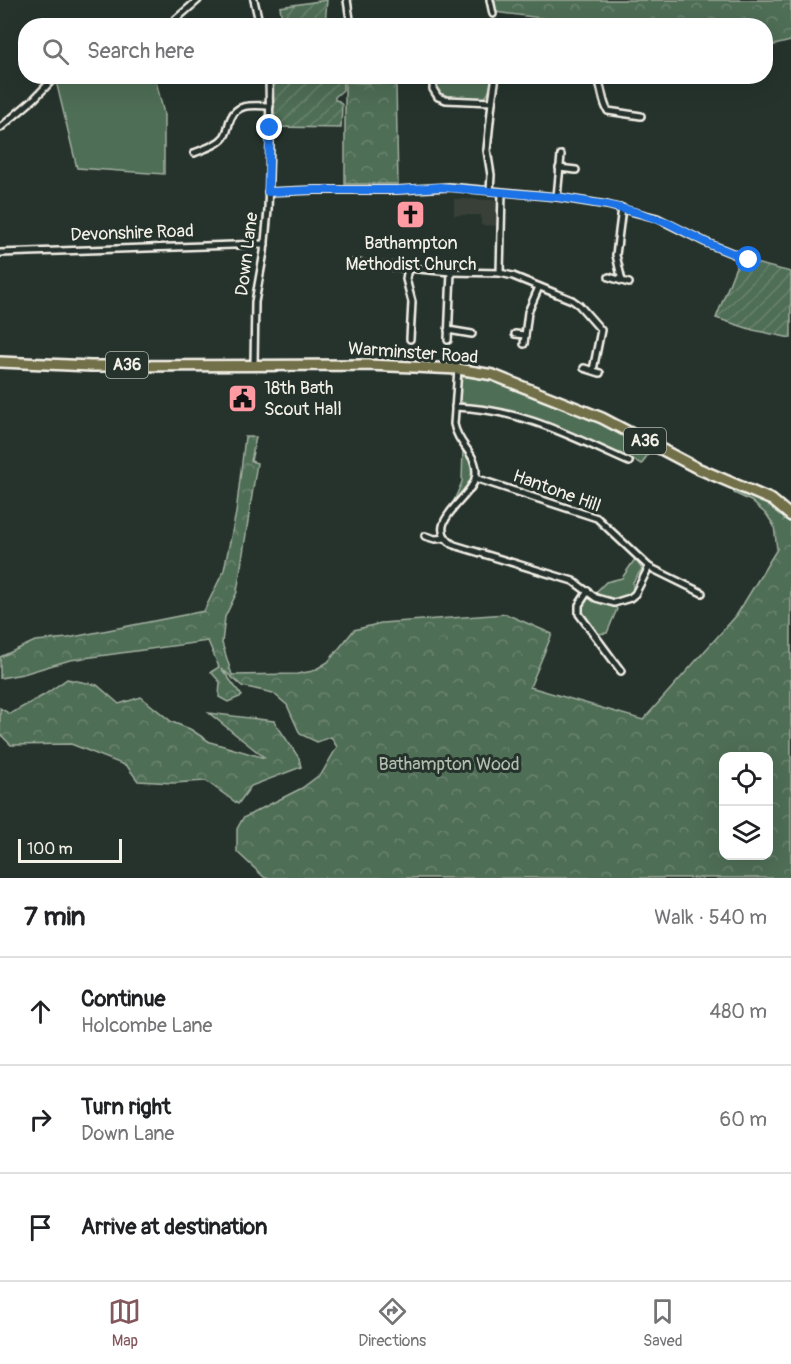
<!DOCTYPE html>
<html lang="en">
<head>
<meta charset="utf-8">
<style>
  body { margin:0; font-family:Pangolin,sans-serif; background:#f2f2f2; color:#202124 }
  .controls { position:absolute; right:18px; bottom:18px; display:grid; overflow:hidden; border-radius:12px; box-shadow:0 6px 24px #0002 }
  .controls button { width:54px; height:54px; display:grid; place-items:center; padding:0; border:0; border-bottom:2px solid #e0e0e0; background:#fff; color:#202124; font:30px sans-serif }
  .scale { position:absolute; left:18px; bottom:15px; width:104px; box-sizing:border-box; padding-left:6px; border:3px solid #f4f1e8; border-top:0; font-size:16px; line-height:21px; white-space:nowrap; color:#f4f1e8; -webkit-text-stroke:4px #26332d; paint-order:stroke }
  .stop { position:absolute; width:18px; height:18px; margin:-14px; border:4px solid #1a73e8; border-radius:50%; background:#fff }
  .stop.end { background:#1a73e8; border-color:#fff; box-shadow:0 2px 6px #0008 }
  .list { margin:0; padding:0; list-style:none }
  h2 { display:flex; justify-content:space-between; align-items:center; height:78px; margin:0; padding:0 24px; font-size:26px }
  h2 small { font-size:20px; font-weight:400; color:#757577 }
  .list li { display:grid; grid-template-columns:39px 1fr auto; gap:18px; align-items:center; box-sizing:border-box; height:108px; padding:0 24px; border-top:2px solid #e0e0e0 }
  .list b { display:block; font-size:22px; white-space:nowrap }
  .list p { margin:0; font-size:20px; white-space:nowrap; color:#757577 }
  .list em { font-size:20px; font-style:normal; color:#757577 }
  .icon { flex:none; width:33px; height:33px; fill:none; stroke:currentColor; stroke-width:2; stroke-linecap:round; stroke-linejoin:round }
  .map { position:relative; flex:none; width:791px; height:878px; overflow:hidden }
  .search { position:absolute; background:#fff; box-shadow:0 6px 24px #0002; left:18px; right:18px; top:18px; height:66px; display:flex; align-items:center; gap:15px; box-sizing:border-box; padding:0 21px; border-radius:24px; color:#757577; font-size:22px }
  .sheet { height:402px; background:#fff }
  nav { display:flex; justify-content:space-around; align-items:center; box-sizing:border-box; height:84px; border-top:2px solid #e0e0e0; background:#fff; font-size:16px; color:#757577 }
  nav a { display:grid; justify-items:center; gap:3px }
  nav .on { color:#84575d }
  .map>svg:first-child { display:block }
  .built { fill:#394038 }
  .grass { fill:#506e57; stroke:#a2b0a0; stroke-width:1.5 }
  .forest { fill:url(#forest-crowns); stroke:#a2b0a0; stroke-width:1.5; fill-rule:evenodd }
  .garden { fill:url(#garden-furrows); stroke:#a2b0a0; stroke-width:1.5 }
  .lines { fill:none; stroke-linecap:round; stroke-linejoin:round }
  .minor-casing { stroke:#f4f1e8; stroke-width:10 }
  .trunk-casing { stroke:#f4f1e8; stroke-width:14 }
  .minor { stroke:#26332d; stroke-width:5 }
  .trunk { stroke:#716f4a; stroke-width:9 }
  .route { stroke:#1a73e8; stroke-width:8 }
  .labels { text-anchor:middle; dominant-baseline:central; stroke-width:6; stroke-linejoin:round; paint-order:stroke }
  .shield { fill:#26332d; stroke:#b6b8b0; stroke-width:1.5 }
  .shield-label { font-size:16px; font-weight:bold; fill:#f4f1e8 }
  .street-label { font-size:18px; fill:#f4f1e8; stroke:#26332d }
  .poi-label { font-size:18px; fill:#f4f1e8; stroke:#26332d }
  .park-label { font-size:18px; fill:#b2bdae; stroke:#26332d }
</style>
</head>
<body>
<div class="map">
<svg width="791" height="878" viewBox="0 0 791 878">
  <defs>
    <pattern id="forest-crowns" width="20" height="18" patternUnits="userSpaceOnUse" patternTransform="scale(1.5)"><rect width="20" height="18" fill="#506e57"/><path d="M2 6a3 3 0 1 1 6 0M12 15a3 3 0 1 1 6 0" fill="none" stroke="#6a836f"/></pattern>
    <pattern id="garden-furrows" width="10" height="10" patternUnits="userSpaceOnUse" patternTransform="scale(1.5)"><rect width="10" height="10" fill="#506e57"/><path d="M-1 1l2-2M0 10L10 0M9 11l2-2" fill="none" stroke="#6a836f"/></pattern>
  </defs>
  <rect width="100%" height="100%" fill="#26332d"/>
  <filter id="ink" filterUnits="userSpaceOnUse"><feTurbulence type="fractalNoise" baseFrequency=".0167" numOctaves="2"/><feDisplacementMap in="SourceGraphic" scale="12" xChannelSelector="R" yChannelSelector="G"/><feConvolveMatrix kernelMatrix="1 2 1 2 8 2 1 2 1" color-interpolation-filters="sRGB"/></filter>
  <g filter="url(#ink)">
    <polygon class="built" points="454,199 498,200 498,226 481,225 481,215 454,215"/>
    <g class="grass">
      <polygon points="62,76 155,77 164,114 164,174 77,168 56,81"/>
      <path d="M 437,77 L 492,77 C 490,85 491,95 482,99 L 447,98 L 440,95 L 436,89 Z"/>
      <path d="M 470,375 C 534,391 595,417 651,449 L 642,464 C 585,440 527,407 464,405 L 459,398 L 461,382 L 463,377 Z"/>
      <path d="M 463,449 C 485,469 468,488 453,503 L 462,482 Z"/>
      <path d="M 635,559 L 642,569 L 633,582 L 633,591 C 620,601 609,601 595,593 L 606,582 L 622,578 Z"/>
      <polygon points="589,597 599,603 612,605 617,609 607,633 597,634 583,617 581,606"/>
    </g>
    <g class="forest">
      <polygon points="494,0 791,0 791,41 766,47 766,26 593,25 495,12"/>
      <polygon points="345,82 396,84 398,184 345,184"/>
      <path d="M 245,437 L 256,437 L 251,461 L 257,463 L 237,592 L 225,617 L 222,643 L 232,675 L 297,674 L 313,671 L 328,662 L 354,630 L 381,623 L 506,614 L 552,634 L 530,687 L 643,720 L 736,616 L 777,549 L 774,526 L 767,515 L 751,501 L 734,493 L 734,491 C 754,499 777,505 791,523 L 791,878 L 265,878 L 237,852 L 237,829 L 243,818 L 302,788 L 322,773 L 337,747 L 331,737 L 317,742 L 300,734 L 287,705 L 273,693 L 242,686 L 221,668 L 242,696 L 228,702 L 219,697 L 220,682 L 211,672 L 219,667 L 208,641 L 70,660 L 23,674 L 0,678 L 0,657 L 35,641 L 68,638 L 204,611 L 224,570 L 236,513 ZM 724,756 L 768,756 L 768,856 L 724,856 Z"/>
      <polygon points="67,679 97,685 119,704 141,697 172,722 190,729 210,742 265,758 209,713 274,721 299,758 301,767 251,786 238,804 206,781 173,783 138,781 127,766 71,744 11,745 0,734 0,708 10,714 44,695"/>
    </g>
    <g class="garden">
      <polygon points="327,0 325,25 283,25 280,7"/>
      <polygon points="273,77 343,77 343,90 335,97 335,100 339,101 342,105 341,128 273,127"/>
      <polygon points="739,259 791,272 791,338 753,330 716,318"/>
    </g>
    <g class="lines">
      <defs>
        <g id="minor">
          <polyline points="254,0 260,26"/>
          <polyline points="347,0 351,26"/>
          <polyline points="490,0 493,14"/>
          <polyline points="168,26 198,0"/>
          <polyline points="434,76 433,89 438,97 446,100 492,102 496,76"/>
          <path d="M 597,76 C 602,87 602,102 608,111 L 641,116"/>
          <polyline points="0,128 34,99 56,76"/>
          <path d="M 194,153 C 204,149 218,145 224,137 C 228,132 228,124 231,118 C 238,102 255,106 270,106"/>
          <polyline points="559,168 576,170"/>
          <polyline points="490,191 491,175 487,150 492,102"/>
          <polyline points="268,192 314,190 397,190 449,187 557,197 607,205 657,218 707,243 749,260"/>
          <polyline points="557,197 561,155"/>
          <polyline points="622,208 616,255 622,281 629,283"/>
          <polyline points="0,253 265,244"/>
          <polyline points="354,263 451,272 500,273 502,192"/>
          <polyline points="408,268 406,279 412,302 410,339"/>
          <polyline points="500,273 513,276 572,300 579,305 601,330 593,370"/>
          <polyline points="609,277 622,281"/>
          <polyline points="448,330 472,334"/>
          <polyline points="515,334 525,335"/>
          <polyline points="448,340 451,272"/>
          <polyline points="524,344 528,312 539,287"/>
          <polyline points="254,364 255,302 264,252 268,210 270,144 269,76"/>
          <polyline points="584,368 600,373"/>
          <path d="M 458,369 L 454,424 C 458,447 481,455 475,479 C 470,499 421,525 454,545 L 573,581 L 596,598 L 614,603 L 630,598 L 635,594 L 649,567 L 597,518 L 475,478"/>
          <path d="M 455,407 C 521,409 570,436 629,462"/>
          <polyline points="425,536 435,539 446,538"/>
          <polyline points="649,567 702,593"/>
          <polyline points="588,591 579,605 579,614 621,671"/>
        </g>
        <polyline id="trunk" points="0,362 91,366 368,365 458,369 493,375 602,418 697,468 772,500 791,516"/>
      </defs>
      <use href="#minor" class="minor-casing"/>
      <use href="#trunk" class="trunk-casing"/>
      <use href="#minor" class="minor"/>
      <use href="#trunk" class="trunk"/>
    </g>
  </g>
  <g class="lines" filter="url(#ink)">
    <polyline class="route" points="270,128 268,192 314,190 397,190 440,187 557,197 607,205 636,212 666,222 707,243 749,260"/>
  </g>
  <defs>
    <symbol id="church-square" viewBox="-11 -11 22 22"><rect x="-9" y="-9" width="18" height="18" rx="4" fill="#ff9aa2" stroke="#26332d"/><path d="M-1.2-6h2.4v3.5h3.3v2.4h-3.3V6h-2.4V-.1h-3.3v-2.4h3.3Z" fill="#111"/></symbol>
    <symbol id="civic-square" viewBox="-11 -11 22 22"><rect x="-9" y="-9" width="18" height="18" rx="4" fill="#ff9aa2" stroke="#26332d"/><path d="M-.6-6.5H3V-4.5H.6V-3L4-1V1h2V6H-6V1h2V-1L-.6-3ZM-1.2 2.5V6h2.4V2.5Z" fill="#111"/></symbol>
  </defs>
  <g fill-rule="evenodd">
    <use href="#church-square" x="394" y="198" width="33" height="33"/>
    <use href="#civic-square" x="226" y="382" width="33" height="33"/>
  </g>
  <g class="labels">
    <g class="shield">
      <rect x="106" y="352" width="42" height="26" rx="4.5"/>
      <rect x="624" y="428" width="42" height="26" rx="4.5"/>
    </g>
    <g class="shield-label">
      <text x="127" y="365">A36</text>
      <text x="645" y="441">A36</text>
    </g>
    <g class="street-label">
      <text transform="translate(132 233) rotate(-2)">Devonshire Road</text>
      <text transform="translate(247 254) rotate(-83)">Down Lane</text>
      <text transform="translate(413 353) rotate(4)">Warminster Road</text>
      <text transform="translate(557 491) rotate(20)">Hantone Hill</text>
    </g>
    <g class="poi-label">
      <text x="411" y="243">Bathampton<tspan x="411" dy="21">Methodist Church</tspan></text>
      <text x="264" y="388" text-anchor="start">18th Bath<tspan x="264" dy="21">Scout Hall</tspan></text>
    </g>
    <g class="park-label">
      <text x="449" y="764">Bathampton Wood</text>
    </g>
  </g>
</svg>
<div class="controls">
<button><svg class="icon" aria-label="locate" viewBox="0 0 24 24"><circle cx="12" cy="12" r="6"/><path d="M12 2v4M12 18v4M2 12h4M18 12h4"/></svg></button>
<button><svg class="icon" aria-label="layers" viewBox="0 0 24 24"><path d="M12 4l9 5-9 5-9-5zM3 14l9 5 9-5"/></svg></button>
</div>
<div class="scale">100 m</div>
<div class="stop" style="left:749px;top:260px"></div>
<div class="stop end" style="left:270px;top:128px"></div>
<div class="search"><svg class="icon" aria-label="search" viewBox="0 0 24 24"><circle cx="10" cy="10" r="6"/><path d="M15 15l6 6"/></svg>Search here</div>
</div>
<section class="sheet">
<h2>7 min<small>Walk · 540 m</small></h2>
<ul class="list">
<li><svg class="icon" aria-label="ahead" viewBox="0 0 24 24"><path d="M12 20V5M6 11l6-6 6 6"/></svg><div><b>Continue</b><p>Holcombe Lane</p></div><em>480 m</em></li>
<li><svg class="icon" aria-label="right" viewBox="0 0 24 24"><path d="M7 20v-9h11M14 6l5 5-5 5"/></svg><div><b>Turn right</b><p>Down Lane</p></div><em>60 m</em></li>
<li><svg class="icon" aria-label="arrive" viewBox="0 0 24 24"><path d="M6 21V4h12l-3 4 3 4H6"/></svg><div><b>Arrive at destination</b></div></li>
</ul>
</section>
<nav>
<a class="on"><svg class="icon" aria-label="map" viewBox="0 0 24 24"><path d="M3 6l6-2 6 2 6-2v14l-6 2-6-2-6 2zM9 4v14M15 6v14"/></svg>Map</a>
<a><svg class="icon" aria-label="directions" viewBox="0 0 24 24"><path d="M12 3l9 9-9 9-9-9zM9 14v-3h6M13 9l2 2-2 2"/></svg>Directions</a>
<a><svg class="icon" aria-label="saved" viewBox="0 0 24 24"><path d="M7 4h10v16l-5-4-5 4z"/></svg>Saved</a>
</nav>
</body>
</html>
